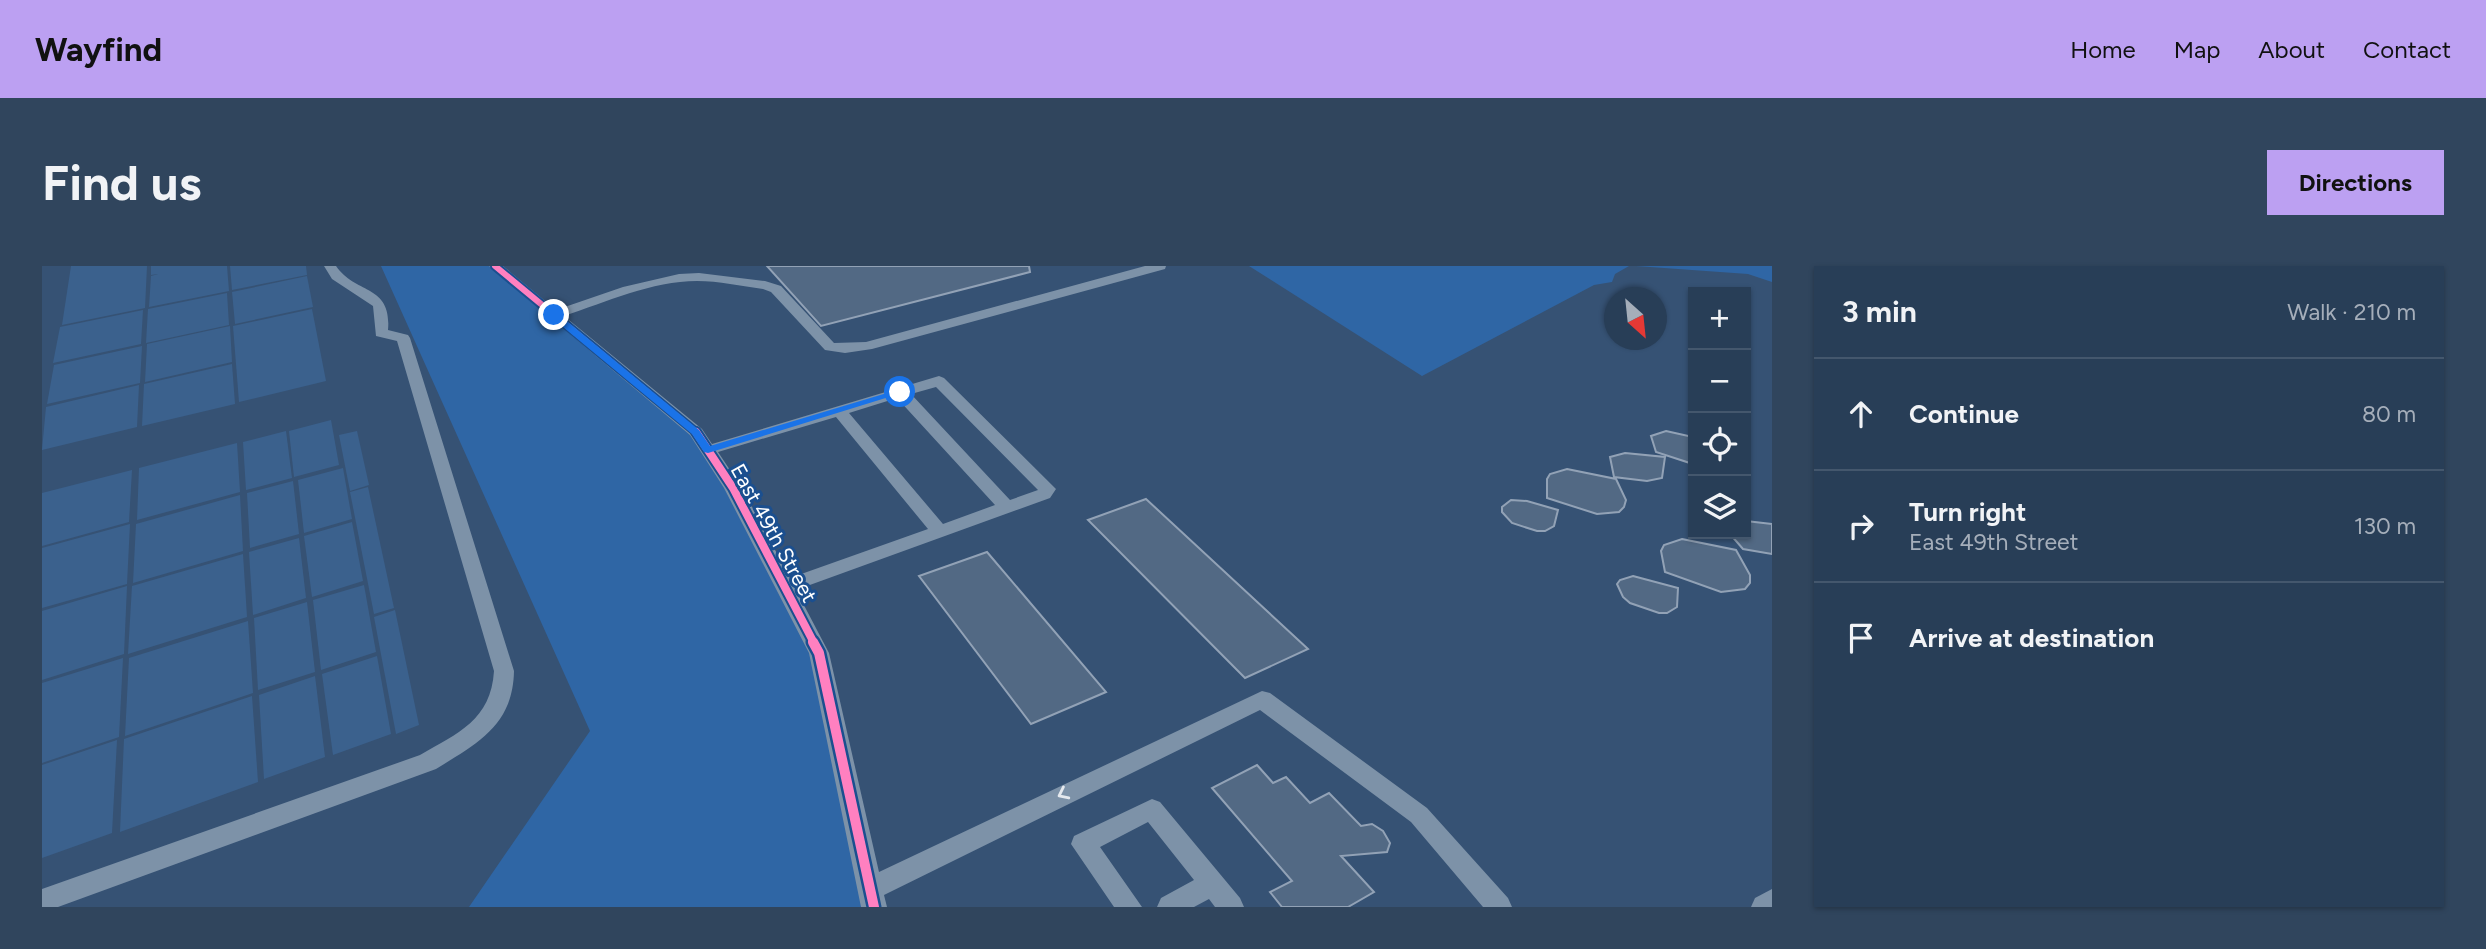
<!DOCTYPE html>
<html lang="en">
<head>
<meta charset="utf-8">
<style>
  body { margin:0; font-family:Figtree,sans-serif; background:#30455d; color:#f1f3f6 }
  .controls { position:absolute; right:21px; top:21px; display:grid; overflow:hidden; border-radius:0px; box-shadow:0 2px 5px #0004 }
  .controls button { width:63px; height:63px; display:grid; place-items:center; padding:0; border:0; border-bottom:2px solid #44576d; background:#283e57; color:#f1f3f6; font:35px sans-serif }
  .compass { position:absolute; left:1562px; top:21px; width:63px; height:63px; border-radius:50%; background:#283e57; box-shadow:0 2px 5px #0004; rotate:153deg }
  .stop { position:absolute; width:21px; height:21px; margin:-16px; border:5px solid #1a73e8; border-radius:50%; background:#fff }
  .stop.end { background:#1a73e8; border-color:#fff; box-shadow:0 2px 7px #0008 }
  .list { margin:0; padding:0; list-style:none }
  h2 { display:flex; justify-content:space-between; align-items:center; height:91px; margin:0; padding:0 28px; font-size:30px }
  h2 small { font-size:23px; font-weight:400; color:#a5aeba }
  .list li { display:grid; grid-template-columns:46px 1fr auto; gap:21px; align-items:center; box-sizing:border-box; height:112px; padding:0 28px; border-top:2px solid #44576d }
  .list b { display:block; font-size:26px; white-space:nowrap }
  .list p { margin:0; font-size:23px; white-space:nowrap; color:#a5aeba }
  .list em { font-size:23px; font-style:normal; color:#a5aeba }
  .icon { flex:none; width:38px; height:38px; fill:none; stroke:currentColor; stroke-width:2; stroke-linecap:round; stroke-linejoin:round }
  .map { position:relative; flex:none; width:1730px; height:641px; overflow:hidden; border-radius:0px }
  header { display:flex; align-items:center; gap:42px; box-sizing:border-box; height:98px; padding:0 35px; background:#bca0f2; color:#111 }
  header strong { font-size:33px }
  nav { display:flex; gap:38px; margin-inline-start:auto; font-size:24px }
  .intro { display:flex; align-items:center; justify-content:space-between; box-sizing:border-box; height:168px; padding:0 42px }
  h1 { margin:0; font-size:49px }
  .button { padding:18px 32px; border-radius:0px; background:#bca0f2; color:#111; font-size:24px; font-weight:700 }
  main { display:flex; gap:42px; padding:0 42px }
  aside { flex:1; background:#283e57; border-radius:0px; box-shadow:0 2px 5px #0004 }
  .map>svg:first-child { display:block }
  .green { fill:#2f66a5 }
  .water { fill:#3b618d }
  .building { fill:#526984; stroke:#92a2b6; stroke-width:2 }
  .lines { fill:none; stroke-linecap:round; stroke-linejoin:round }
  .minor { fill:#7d92a8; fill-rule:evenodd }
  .cycleway-far2-casing { stroke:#1b4f8f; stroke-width:10 }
  .cycleway-far1-casing { stroke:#1b4f8f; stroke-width:12 }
  .cycleway-casing { stroke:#1b4f8f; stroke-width:15 }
  .cycleway-far2 { stroke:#ff80c0; stroke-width:6 }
  .cycleway-far1 { stroke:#ff80c0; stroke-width:8 }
  .cycleway { stroke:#ff80c0; stroke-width:10 }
  .oneway { stroke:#e5e9ee }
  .route { fill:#1a73e8 }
  .labels { text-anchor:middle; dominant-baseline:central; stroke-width:6; stroke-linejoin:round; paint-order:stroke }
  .street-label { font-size:21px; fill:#fff; stroke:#1b4f8f }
</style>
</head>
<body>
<header>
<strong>Wayfind</strong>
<nav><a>Home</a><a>Map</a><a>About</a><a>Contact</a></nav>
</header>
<div class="intro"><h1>Find us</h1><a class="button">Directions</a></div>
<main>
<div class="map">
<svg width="1730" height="641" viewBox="0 0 1730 641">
  <rect width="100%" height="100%" fill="#365274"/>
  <g class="green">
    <polygon points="339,0 453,0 654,166 777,387 832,641 427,641 548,465"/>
    <polygon points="1207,0 1587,0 1573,8 1570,16 1552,19 1380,110"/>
    <polygon points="1594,0 1730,0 1730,16 1706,8"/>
  </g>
  <g class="water">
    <polygon points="29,0 105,0 103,42 20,59"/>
    <polygon points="109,0 185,0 187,25 107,41 109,10 116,8 109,9"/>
    <polygon points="188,0 264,0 265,9 190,24"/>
    <polygon points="265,10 271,41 193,58 190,26"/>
    <polygon points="185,27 187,59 104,77 106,43"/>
    <polygon points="270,43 284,115 197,136 191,60"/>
    <polygon points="101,44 99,78 11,97 18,61"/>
    <polygon points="188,60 190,96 103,116 105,78"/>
    <polygon points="100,80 98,117 5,138 12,99"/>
    <polygon points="190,98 193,138 100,160 102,118"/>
    <polygon points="97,119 95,161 0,184 4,141"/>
    <polygon points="289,154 297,199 252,211 247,165"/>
    <polygon points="244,165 250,212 204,224 201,176"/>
    <polygon points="315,165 327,219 308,225 297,169"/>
    <polygon points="195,177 198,226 95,254 97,202"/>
    <polygon points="301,202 310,253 262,267 256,214"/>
    <polygon points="90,204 87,256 0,280 0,227"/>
    <polygon points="251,215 257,268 208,282 205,227"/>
    <polygon points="326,221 352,342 332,348 308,226"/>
    <polygon points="198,229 201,285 91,317 94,258"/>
    <polygon points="310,256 321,315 270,331 262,270"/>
    <polygon points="88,258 85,318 0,342 0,282"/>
    <polygon points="257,272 264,332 211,349 207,286"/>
    <polygon points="201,288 205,351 86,388 90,320"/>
    <polygon points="322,319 334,386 279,404 271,334"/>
    <polygon points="85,320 82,388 0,414 0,345"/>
    <polygon points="265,336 273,406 216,424 212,352"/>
    <polygon points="353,344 377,459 354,468 332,351"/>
    <polygon points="206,355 211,427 83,470 87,392"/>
    <polygon points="335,390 349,468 291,489 280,408"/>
    <polygon points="81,392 77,471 0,497 0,417"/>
    <polygon points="273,410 283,491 222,513 217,429"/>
    <polygon points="210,430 216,516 78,566 82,473"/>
    <polygon points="75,474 70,567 0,592 0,499"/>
  </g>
  <g class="building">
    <polygon points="725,0 987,0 988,6 779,60"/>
    <polygon points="1624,165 1651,171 1651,198 1614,186 1609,170"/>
    <polygon points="1583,187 1623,191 1620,212 1605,215 1572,211 1568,191"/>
    <polygon points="1525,203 1574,213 1584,234 1582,241 1577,246 1555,248 1505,232 1505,213 1508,208"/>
    <polygon points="1104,233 1266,383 1203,412 1046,254"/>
    <polygon points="1469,234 1485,235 1516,244 1512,260 1503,265 1495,265 1470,257 1460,246 1460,241"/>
    <polygon points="1704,255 1730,258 1730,288 1701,283 1688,268 1704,268"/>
    <polygon points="1640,273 1694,284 1708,309 1708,317 1703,323 1679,326 1623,306 1619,285 1622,279"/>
    <polygon points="945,286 1064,426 989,458 877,310"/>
    <polygon points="1591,310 1636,322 1635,341 1625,347 1617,347 1588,337 1581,331 1575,318 1578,314"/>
    <polygon points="1215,499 1231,517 1244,511 1268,537 1287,527 1319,560 1330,558 1341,565 1348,577 1345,586 1299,590 1332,626 1306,641 1240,641 1228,626 1250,615 1170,522"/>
  </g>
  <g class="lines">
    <g class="minor">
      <path d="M 282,0 L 294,0 C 314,29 350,18 346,64 L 366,69 L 368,72 L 472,405 C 471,459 436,477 394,503 L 16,641 L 0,641 L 0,623 L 378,489 C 416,467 449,454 452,405 L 355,75 L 334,70 L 331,40 L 290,13 Z"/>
      <path d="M 447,0 L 461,0 L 514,44 L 581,21 L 637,8 L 657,7 L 723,15 L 739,20 L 792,77 L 824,76 L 1103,0 L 1124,0 L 1123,3 L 830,83 L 803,87 L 783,84 L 729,26 L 721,23 C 699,20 677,15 655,15 C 610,15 564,36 522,50 L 660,163 L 670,178 L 897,110 L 902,112 L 1014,223 L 1008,232 L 754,324 L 787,387 L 837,606 L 1220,425 L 1228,427 L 1385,542 L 1466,632 L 1470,641 L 1441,641 L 1369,556 L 1218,444 L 842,629 L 845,641 L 819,641 L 767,387 L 682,222 L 648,169 ZM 894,121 L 996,224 L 968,234 L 869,128 ZM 855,132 L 953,239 L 901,258 L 807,147 ZM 794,151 L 886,263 L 748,312 L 700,222 L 676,186 Z"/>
      <polygon points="1110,533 1118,536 1198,632 1202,641 1173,641 1167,633 1152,641 1115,641 1119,632 1152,614 1106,556 1058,581 1100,641 1072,641 1029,578 1032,570"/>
      <polygon points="1730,623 1730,641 1709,641 1713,632"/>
    </g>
    <defs>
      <polyline id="cycleway-far2" points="453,0 655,167"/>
      <polyline id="cycleway-far1" points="654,166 691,222 772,377"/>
      <polyline id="cycleway" points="771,376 777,387 832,641"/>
    </defs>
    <use href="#cycleway-far2" class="cycleway-far2-casing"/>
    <use href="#cycleway-far1" class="cycleway-far1-casing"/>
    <use href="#cycleway" class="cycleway-casing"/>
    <use href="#cycleway-far2" class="cycleway-far2"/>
    <use href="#cycleway-far1" class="cycleway-far1"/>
    <use href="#cycleway" class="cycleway"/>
  </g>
  <defs><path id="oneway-chevron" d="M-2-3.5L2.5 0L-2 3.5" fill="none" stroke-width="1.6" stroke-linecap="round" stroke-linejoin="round" transform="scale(1.75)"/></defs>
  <use class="oneway" href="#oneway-chevron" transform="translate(1021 528) rotate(154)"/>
  <polygon class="route" points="509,47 515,47 657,164 668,180 855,124 863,126 666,187 662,186 650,168 509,51"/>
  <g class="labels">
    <g class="street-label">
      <text transform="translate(732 267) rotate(61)">East 49th Street</text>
    </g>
  </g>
</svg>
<div class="controls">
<button>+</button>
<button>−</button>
<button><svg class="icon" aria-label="locate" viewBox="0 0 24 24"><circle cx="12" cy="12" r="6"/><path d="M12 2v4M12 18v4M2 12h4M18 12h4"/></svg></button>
<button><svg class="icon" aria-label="layers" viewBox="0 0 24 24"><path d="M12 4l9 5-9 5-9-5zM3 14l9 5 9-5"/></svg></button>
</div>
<svg class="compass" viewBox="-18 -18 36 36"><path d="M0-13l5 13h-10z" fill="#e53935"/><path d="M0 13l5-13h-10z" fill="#a5aeba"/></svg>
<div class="stop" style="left:858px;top:126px"></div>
<div class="stop end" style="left:512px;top:49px"></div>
</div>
<aside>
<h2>3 min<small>Walk · 210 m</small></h2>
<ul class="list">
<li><svg class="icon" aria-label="ahead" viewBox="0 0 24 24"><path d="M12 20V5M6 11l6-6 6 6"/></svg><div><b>Continue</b></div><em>80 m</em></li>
<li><svg class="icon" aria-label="right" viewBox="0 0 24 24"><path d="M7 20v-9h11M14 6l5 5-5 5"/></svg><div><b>Turn right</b><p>East 49th Street</p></div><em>130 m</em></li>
<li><svg class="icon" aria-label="arrive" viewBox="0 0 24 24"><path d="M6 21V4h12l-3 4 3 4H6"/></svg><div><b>Arrive at destination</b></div></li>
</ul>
</aside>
</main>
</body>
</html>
